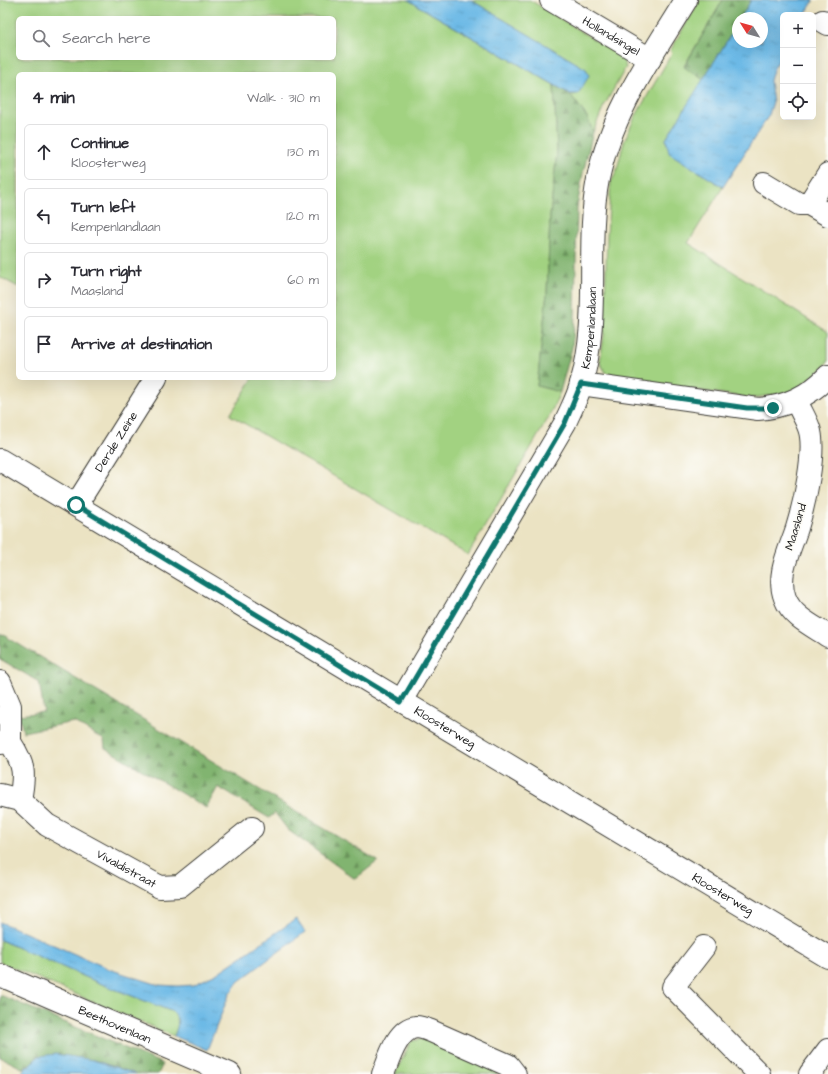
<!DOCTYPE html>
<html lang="en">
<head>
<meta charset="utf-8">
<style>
  body { margin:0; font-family:"Architects Daughter",sans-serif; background:#f2f2f3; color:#2b2b33 }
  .controls { position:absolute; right:12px; top:12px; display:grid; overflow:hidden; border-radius:6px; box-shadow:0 4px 16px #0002 }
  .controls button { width:36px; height:36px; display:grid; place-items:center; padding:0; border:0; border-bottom:1px solid #e1e1e2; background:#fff; color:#2b2b33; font:20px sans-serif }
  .compass { position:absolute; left:732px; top:12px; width:36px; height:36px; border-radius:50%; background:#fff; box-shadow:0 4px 16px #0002; rotate:307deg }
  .stop { position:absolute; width:12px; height:12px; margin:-9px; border:3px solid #0f766e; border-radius:50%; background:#fff }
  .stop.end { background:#0f766e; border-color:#fff; box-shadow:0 1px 4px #0008 }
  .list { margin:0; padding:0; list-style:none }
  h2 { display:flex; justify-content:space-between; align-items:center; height:52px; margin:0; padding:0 16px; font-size:17px }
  h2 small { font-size:13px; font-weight:400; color:#7c7c81 }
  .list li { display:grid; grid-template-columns:26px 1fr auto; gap:12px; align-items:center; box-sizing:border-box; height:56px; margin:0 8px 8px; padding:0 8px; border:1px solid #e1e1e2; border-radius:6px }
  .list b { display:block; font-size:15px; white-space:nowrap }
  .list p { margin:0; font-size:13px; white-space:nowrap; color:#7c7c81 }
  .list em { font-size:13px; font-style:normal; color:#7c7c81 }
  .icon { flex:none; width:22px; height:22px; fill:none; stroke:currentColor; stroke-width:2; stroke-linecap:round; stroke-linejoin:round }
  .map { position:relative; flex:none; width:828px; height:1074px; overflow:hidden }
  .search { position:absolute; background:#fff; box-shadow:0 4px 16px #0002; left:16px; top:16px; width:320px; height:44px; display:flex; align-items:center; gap:10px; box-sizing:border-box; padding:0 14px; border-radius:6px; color:#7c7c81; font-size:15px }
  .panel { position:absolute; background:#fff; box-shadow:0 4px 16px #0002; left:16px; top:72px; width:320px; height:308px; border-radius:6px }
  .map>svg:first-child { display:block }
  .green { fill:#a2d281; stroke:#5f774e; fill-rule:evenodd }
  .forest { fill:url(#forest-firs); stroke:#4e6846 }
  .water { fill:url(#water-ripples); stroke:#446a81 }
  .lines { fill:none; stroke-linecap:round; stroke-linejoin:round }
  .minor-casing { stroke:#3b3a35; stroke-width:24 }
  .minor { stroke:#fff; stroke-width:22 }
  .route { stroke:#0f766e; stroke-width:5 }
  .labels { text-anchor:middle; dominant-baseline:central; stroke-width:3.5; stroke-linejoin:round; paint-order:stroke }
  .street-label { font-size:12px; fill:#1c1c1c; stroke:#fdfcf7 }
</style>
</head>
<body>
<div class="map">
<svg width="828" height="1074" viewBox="0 0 828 1074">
  <defs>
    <pattern id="forest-firs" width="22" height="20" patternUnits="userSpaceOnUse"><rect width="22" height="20" fill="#81b46f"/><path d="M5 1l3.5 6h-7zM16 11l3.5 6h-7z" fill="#69925a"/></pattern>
    <pattern id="water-ripples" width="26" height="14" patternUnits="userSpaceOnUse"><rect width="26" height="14" fill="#6cb9e6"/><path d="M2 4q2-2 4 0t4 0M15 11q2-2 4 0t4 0" fill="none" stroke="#5d9ec5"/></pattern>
  </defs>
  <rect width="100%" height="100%" fill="#fdfcf7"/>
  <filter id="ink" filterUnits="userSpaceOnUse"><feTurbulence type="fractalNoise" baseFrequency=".025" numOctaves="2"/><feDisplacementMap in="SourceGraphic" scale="8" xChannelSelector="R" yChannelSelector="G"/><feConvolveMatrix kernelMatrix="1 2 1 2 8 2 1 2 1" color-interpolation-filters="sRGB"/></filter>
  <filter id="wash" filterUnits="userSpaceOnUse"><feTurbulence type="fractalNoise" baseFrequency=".012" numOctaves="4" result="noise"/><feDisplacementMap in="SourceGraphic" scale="16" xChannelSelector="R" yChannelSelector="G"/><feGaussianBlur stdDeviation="0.9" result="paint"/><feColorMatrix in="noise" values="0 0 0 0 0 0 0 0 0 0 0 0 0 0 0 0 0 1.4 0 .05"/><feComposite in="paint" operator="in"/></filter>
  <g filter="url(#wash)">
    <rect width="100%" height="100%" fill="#ebe3c3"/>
    <g class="green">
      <path d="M 0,0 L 408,0 L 554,85 L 557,152 L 550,216 L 547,293 L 537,386 L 560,392 L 549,417 L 468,555 L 230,415 L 253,378 L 334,378 L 334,74 L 18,74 L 18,287 L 0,277 ZM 18,18 L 334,18 L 334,58 L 18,58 Z"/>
      <polygon points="471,0 530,0 622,57 626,67 603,108 593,132 587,117 570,94 575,95 586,69"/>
      <polygon points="700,0 723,0 684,66 704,80 666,139 670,153 723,187 688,243 828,332 828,361 823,368 793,392 751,398 620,379 606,373 600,363 604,335 607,235 611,182 616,173 624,142 634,119 672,53 670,51"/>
      <path d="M 0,940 L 104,985 L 173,1012 C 180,1021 178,1026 174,1036 L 0,962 Z"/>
      <polygon points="426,1038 491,1065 498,1074 395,1074 411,1041"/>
    </g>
    <g class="forest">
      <polygon points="723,0 751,0 741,18 738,18 738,23 704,80 684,67"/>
      <polygon points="554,85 570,94 587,117 593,132 583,173 577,207 575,316 572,348 560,392 537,386 547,293 550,216 557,152"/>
      <polygon points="0,633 378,861 355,879 288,830 275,813 269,818 218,787 206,808 105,748 104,740 74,722 23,732 19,715 44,712 39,682 0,659"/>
      <polygon points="0,995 163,1064 158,1074 136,1074 93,1060 39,1056 24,1069 0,1057"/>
    </g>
    <g class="water">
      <polygon points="408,0 471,0 586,69 589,76 578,94 570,94"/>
      <polygon points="751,0 814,0 805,15 783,15 783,53 773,70 770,81 773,102 769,115 723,187 669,153 666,139 738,23 738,42 762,42 762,18 741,18"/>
      <path d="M 296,919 L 305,932 L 238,982 L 229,995 L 207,1050 L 174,1036 C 178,1026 180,1021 173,1012 L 104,985 L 0,940 L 0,922 L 112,970 L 159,985 L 177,986 L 193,985 L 216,974 Z"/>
      <polygon points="56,1054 93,1060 136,1074 20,1074 39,1056"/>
    </g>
  </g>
  <g filter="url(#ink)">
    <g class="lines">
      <defs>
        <g id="minor">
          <path id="s1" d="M 551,0 L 650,59"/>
          <polyline points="823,21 828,24"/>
          <polyline points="828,174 809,204 828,215"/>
          <polyline points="764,183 799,204 809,204"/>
          <path d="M 581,384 L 758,409 C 786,407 809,396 828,376"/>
          <path d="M 796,400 C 800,410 806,419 809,428 C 817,450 804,505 797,528 C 790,550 776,575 785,598 C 792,617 813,626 828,636"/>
          <path id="s2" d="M 0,460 L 828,957"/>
          <path id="s3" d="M 76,505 L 156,378"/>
          <polyline points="0,682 10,706 10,742"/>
          <path id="s4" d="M 401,701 L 565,423 C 570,411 578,397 581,384 C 601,317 585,246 598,179 C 611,113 652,56 686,0"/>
          <path d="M 0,743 L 10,742 C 25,765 25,774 20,800"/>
          <path id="s5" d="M 0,795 L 20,800 L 47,825 L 160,887 L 180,886 L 252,828"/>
          <polyline points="704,947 673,987 759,1074"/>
          <path id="s6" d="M 0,975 L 230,1074"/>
          <path d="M 383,1074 C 389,1059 397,1029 416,1027 C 421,1027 426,1029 431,1031 L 508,1065 L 515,1074"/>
          <polyline points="810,1074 828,1050"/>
        </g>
      </defs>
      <use href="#minor" class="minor-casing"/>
      <use href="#minor" class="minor"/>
    </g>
  </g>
  <g class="lines" filter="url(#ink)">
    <polyline class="route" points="76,505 401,702 565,423 581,384 747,408 773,408"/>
  </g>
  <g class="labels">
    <g class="street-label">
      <text stroke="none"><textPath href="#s1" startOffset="70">Hollandsingel</textPath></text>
      <text stroke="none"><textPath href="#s4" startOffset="422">Kempenlandlaan</textPath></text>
      <text stroke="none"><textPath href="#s3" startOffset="75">Derde Zeine</textPath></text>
      <text transform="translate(796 527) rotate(-73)">Maasland</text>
      <text stroke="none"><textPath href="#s2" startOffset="519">Kloosterweg</textPath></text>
      <text stroke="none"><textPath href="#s5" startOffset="148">Vivaldistraat</textPath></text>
      <text stroke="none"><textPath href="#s2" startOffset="843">Kloosterweg</textPath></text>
      <text stroke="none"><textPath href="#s6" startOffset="125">Beethovenlaan</textPath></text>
    </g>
  </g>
</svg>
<div class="controls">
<button>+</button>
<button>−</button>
<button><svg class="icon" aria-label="locate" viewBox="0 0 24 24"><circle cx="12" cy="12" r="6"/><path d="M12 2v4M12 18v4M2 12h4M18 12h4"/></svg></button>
</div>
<svg class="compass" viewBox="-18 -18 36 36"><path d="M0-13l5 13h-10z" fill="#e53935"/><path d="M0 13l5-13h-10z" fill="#7c7c81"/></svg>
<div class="stop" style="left:76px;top:505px"></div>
<div class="stop end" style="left:773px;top:408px"></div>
<div class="search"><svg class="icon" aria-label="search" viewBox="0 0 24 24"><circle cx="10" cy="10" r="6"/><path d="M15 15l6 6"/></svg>Search here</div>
<section class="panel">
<h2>4 min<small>Walk · 310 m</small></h2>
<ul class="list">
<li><svg class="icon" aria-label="ahead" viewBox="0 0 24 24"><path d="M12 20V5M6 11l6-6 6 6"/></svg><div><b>Continue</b><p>Kloosterweg</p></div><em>130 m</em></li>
<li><svg class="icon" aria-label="left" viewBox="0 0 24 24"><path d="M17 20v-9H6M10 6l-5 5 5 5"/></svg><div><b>Turn left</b><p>Kempenlandlaan</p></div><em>120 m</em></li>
<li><svg class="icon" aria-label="right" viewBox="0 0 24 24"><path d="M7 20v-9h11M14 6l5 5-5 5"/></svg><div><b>Turn right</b><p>Maasland</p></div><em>60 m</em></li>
<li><svg class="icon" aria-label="arrive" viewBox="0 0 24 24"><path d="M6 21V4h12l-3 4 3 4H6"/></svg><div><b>Arrive at destination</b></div></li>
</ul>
</section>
</div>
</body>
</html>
